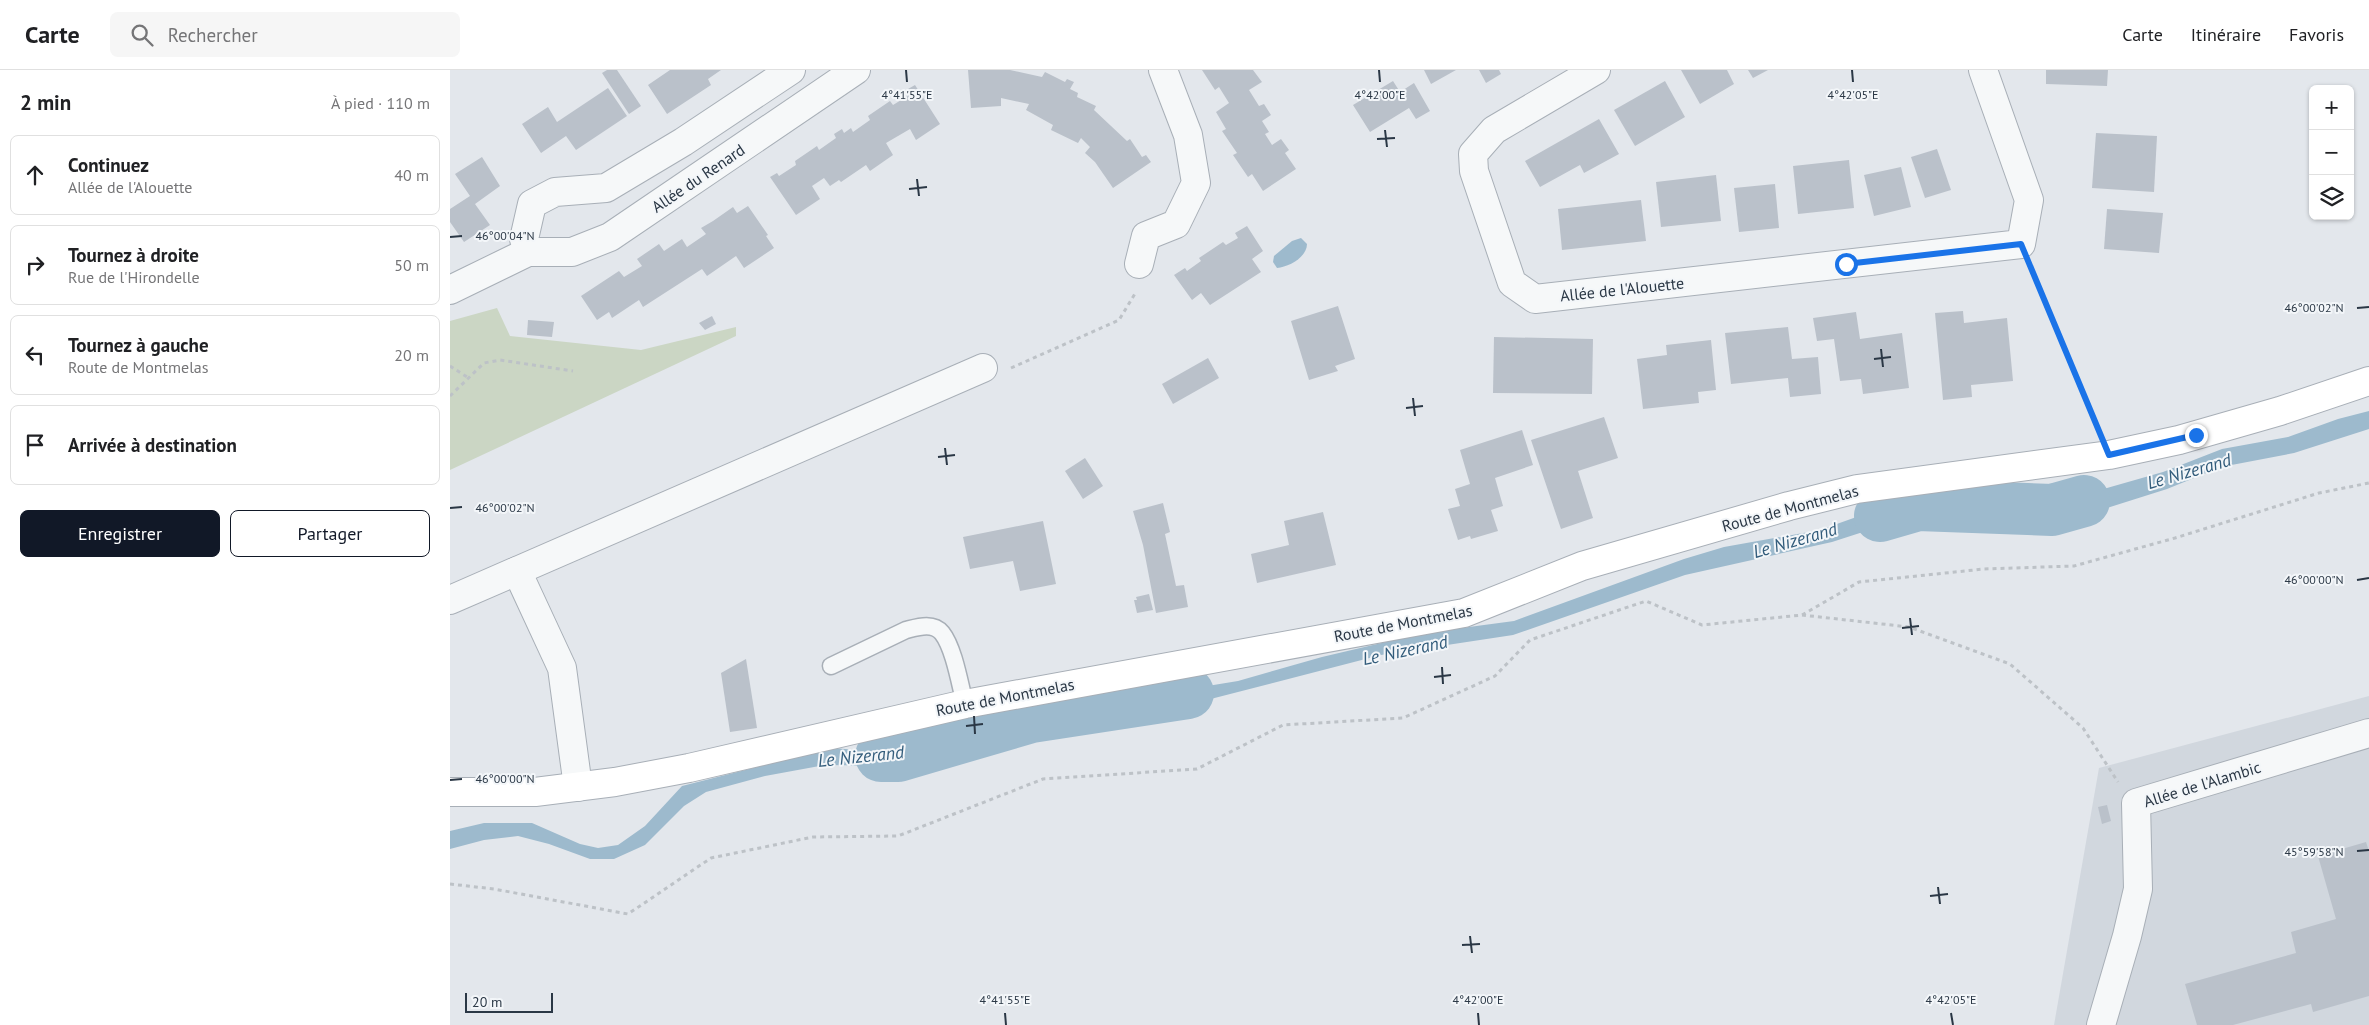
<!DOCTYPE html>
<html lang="fr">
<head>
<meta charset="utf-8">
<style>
  body { margin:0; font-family:"PT Sans",sans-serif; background:#f6f6f6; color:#202124 }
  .controls { position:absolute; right:15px; top:15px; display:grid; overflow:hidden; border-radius:8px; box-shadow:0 1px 4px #0004 }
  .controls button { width:45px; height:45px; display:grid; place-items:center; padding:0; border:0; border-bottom:1px solid #e0e0e0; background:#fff; color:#202124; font:25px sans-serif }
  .scale { position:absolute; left:15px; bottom:12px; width:88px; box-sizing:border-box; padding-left:5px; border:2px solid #2a3745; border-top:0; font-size:14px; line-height:18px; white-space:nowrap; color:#2a3745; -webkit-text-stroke:4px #f3f6f9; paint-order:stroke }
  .stop { position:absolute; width:15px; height:15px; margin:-11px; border:4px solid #1a73e8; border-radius:50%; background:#fff }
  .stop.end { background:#1a73e8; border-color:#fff; box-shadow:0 1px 5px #0008 }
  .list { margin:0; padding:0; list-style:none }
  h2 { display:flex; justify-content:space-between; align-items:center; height:65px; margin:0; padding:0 20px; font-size:21px }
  h2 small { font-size:16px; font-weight:400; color:#757577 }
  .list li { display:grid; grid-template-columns:32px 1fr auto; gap:15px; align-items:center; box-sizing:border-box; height:80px; margin:0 10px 10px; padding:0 10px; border:1px solid #e0e0e0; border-radius:8px }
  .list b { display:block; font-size:19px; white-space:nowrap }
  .list p { margin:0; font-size:16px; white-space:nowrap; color:#757577 }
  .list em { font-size:16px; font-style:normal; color:#757577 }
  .actions { display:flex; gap:10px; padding:15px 20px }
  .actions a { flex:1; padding:11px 0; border:1px solid #111827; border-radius:8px; text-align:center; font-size:18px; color:#111827 }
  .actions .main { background:#111827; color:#fff }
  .icon { flex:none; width:28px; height:28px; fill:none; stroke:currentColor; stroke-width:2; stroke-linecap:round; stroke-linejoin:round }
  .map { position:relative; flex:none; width:1919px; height:955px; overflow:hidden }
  header { display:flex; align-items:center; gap:30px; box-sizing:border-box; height:70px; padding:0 25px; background:#fff; border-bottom:1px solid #e0e0e0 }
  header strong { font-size:24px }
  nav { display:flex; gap:28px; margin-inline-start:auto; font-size:18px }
  .search { width:350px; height:45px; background:#f6f6f6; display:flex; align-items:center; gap:12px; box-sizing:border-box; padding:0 18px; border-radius:8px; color:#757577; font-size:19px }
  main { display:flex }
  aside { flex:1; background:#fff }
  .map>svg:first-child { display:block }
  .built { fill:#d1d7de }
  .green { fill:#cbd6c4 }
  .water { fill:#9dbacd }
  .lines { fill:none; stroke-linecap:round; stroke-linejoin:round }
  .river { stroke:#9dbacd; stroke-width:52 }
  .building { fill:#bac1ca }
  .lane-casing { stroke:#a8afb7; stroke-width:19 }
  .street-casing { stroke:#a8afb7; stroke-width:30 }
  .secondary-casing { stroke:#a8afb7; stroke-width:30 }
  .path { stroke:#bdc2c7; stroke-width:3; stroke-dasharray:4 4; stroke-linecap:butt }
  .lane { stroke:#f6f8f9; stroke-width:16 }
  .street { stroke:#f6f8f9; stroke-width:28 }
  .secondary { stroke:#fff; stroke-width:28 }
  .route { stroke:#1a73e8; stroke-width:6 }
  .ticks { fill:none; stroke:#2a3745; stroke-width:2 }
  .labels { text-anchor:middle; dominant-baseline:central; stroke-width:4; stroke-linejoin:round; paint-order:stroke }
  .street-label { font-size:16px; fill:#2a3745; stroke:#f3f6f9 }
  .water-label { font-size:18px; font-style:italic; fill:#325c7b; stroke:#f3f6f9 }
  .ticks-label { font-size:12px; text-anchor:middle; fill:#2a3745; stroke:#f3f6f9; stroke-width:4; stroke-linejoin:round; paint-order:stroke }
</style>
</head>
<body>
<header>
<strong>Carte</strong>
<div class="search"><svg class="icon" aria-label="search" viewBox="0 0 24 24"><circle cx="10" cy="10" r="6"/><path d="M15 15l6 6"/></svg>Rechercher</div>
<nav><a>Carte</a><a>Itinéraire</a><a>Favoris</a></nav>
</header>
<main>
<aside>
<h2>2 min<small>À pied · 110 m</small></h2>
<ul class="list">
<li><svg class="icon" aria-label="ahead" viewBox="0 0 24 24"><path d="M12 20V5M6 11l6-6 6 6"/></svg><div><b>Continuez</b><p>Allée de l'Alouette</p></div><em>40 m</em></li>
<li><svg class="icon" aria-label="right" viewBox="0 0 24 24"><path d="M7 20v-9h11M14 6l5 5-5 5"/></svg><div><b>Tournez à droite</b><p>Rue de l'Hirondelle</p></div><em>50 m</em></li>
<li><svg class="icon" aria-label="left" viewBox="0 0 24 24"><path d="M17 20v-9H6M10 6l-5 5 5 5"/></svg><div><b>Tournez à gauche</b><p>Route de Montmelas</p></div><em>20 m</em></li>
<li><svg class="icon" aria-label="arrive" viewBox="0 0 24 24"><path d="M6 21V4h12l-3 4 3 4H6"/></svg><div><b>Arrivée à destination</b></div></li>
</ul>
<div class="actions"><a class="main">Enregistrer</a><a>Partager</a></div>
</aside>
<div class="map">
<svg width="1919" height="955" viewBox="0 0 1919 955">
  <rect width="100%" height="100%" fill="#e3e7ec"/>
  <polygon class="built" points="1919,626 1919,955 1604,955 1649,698"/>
  <polygon class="green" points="47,238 60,266 191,280 286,257 286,266 0,400 0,251"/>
  <g class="water">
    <path d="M 851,168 L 857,174 C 857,187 839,197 827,198 L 823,192 L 824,186 L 842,171 Z"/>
    <polygon points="1919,341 1919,359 1844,383 1771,397 1717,419 1657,438 1602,448 1540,432 1523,432 1481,440 1382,472 1235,505 1063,565 931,585 749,632 710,637 664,633 589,646 502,670 473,688 449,696 375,695 315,706 256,722 234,736 195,775 164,789 140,789 99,774 68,766 34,770 0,779 0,761 34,753 82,753 130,774 148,778 168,775 195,756 232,716 383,678 420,681 444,680 506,652 521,648 655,622 697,623 733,620 788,611 872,587 974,563 1064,551 1234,489 1274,477 1370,460 1454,430 1551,419 1594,431 1622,428 1713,402 1772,379 1838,367 1888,349"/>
  </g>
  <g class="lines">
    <g class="river">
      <polyline points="1430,446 1468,435 1602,440 1634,431"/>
      <polyline points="431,686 448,686 581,647 738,623"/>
    </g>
  </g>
  <g class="building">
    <polygon points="157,0 167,0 191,36 179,44 152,3"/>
    <polygon points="220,0 271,0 258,9 261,15 217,44 198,15"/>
    <polygon points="518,0 560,0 592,7 595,2 615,12 617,9 624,12 620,19 628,23 627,27 646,36 644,40 677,71 680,69 692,87 696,85 701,92 663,118 645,92 635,83 640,77 631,68 628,73 601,60 603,55 576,40 579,34 551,28 551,36 521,38"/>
    <polygon points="752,0 803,0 812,12 799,20 809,36 814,34 821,45 812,51 819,62 815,64 822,75 831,69 839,80 835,83 846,99 813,121 802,104 798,107 783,85 787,83 772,61 776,59 766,42 779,33 769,17 765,20"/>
    <polygon points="974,0 1006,0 981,14"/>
    <polygon points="1029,0 1049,0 1051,4 1036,13"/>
    <polygon points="1231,0 1277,0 1284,14 1250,34"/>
    <polygon points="1298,0 1318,0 1303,8"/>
    <polygon points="1596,0 1658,0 1657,16 1596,14"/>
    <polygon points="943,11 950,22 964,13 980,41 966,49 959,38 920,62 903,35"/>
    <polygon points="1215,11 1235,47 1185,76 1164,40"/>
    <polygon points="465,15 490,54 466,70 460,59 436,73 443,85 420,101 416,95 391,112 389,110 380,116 374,108 362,116 370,129 346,145 320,107 327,103 329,106 346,95 345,91 367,76 369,80 386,68 384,64 392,59 394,63 401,58 403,62 420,50 418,46 440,31 443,35 461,24 458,19"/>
    <polygon points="158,18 177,46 126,80 116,66 91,83 72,54 98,37 107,52"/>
    <polygon points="1149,49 1169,84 1134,103 1130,95 1090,117 1075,91"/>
    <polygon points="1646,63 1707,66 1704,122 1642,118"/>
    <polygon points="1487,79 1501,120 1475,128 1461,87"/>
    <polygon points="32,87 50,116 25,134 40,155 14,172 0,152 0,139 20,126 5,104"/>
    <polygon points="1399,90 1404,138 1348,144 1343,96"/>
    <polygon points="1451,97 1461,137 1424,146 1414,105"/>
    <polygon points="1266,105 1271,151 1211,157 1206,112"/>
    <polygon points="1325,114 1329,158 1289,162 1284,118"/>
    <polygon points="1191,130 1196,171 1112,180 1108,139"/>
    <polygon points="298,136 318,165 316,166 324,178 294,198 286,186 257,206 252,199 193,237 189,230 162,248 159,242 147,250 131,226 169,201 174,207 192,196 187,189 209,174 214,181 232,169 237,177 256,164 251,158 263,151 283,137 287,143"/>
    <polygon points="1657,139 1713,143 1709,183 1654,179"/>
    <polygon points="797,156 813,181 802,189 811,202 760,235 751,223 742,230 724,205 735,198 737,201 751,191 749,188 773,172 776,175 788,168 785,163"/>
    <polygon points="888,236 905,289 885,296 888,301 859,310 841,251"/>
    <polygon points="1513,241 1514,253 1557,248 1563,311 1521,315 1522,327 1493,330 1485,243"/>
    <polygon points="1406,242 1410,269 1452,263 1459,318 1413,324 1411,309 1390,311 1384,269 1367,271 1363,248"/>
    <polygon points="262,246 266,254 255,260 249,253"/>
    <polygon points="78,250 104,252 102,267 77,265"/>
    <polygon points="1338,257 1342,289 1368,287 1371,324 1340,327 1338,308 1281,314 1275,263"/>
    <polygon points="1044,267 1143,269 1142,324 1043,323"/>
    <polygon points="1261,270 1266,320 1248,322 1249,333 1193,339 1187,289 1217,285 1216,275"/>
    <polygon points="758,288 769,308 723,334 712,314"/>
    <polygon points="1154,347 1168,388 1128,401 1143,448 1111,459 1081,370"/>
    <polygon points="1072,360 1083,395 1045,408 1053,436 1041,440 1048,461 1021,469 1020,466 1008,470 998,439 1010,436 1005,419 1020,414 1010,380"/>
    <polygon points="635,388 653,416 633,429 615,401"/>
    <polygon points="713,433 720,462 715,464 726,516 734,515 738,537 706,543 693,475 683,441"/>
    <polygon points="873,442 886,495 807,513 801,484 839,475 834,451"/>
    <polygon points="593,451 606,514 570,521 563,491 520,499 513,467"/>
    <polygon points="699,524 703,540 687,543 684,530 687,530 686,527"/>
    <polygon points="296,589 307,658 280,662 271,603"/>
    <polygon points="1657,735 1661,751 1652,754 1648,737"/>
    <polygon points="1916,772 1919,781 1919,926 1863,942 1861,934 1783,955 1747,955 1735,914 1846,883 1841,862 1886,849 1868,786"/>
  </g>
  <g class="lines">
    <defs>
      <path id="lane" d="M 381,596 L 456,560 C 468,557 483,552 492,563 C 504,578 510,615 515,634"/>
      <g id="street">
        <polyline points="341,0 233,72 156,118 105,122 82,134 74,169 78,182 122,182 160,167 406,0"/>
        <polyline points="1146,0 1044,60 1023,84 1024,101 1062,213 1085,229 1571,174 1579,130 1533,0"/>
        <polyline points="689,194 696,166 726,154 746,113 738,65 713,0"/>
        <polyline points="0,220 78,182"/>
        <polyline points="67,501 112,598 128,717"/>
        <polyline points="0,530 533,298"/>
        <polyline points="1651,955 1677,866 1688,819 1686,733 1919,663"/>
      </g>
      <polyline id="secondary" points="0,722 85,722 165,712 239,698 515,634 1014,543 1132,496 1339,436 1407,419 1659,385 1729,370 1830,341 1919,311"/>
    </defs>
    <use href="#lane" class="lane-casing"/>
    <use href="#street" class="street-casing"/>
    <use href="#secondary" class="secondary-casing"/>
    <g class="path">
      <polyline points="1581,199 1647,357"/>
      <polyline points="0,296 17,307"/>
      <polyline points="561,298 669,250 686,222"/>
      <polyline points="0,326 34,293 50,290 123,301"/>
      <polyline points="1352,545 1459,557 1560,594 1633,658 1668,712"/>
      <polyline points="0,814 44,819 178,844 261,788 363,767 448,766 593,709 747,699 833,655 953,648 1045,606 1080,570 1196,531 1252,555 1352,545 1409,512 1534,499 1624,496 1725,468 1869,423 1919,413"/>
    </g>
    <use href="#lane" class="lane"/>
    <use href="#street" class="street"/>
    <use href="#secondary" class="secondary"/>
  </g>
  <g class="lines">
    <polyline class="route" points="1396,194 1571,174 1659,385 1746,365"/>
  </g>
  <path class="ticks" d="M 456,0 L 457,12M 929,0 L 930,12M 1402,0 L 1403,12M 935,60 L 937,77M 927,69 L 945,68M 467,109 L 469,126M 459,119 L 477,117M 0,167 L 12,166M 1907,238 L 1919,237M 1431,279 L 1433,297M 1424,289 L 1441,287M 963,328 L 965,346M 956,338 L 973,336M 495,378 L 497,395M 488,387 L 505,385M 0,438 L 12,437M 1907,510 L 1919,508M 1460,548 L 1462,565M 1452,558 L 1469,556M 992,597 L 993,614M 984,607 L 1001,605M 524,646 L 525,664M 516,656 L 533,654M 0,710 L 12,709M 1907,781 L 1919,780M 1488,817 L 1490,834M 1480,826 L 1498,824M 1020,866 L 1022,883M 1012,875 L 1030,874M 555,943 L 556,955M 1028,943 L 1029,955M 1501,943 L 1503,955"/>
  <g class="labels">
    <g class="street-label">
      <text transform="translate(248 108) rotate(-34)">Allée du Renard</text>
      <text transform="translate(1172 219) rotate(-6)">Allée de l'Alouette</text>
      <text transform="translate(1340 438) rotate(-15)">Route de Montmelas</text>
      <text transform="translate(953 553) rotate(-11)">Route de Montmelas</text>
      <text transform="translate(555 627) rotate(-11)">Route de Montmelas</text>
      <text transform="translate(1752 714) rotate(-17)">Allée de l'Alambic</text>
    </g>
    <g class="water-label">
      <text transform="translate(1739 401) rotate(-16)">Le Nizerand</text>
      <text transform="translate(1345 470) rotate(-16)">Le Nizerand</text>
      <text transform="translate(955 580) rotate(-12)">Le Nizerand</text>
      <text transform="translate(411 686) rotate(-6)">Le Nizerand</text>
    </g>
  </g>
  <g class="ticks-label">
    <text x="457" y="29">4°41'55"E</text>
    <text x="930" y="29">4°42'00"E</text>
    <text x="1403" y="29">4°42'05"E</text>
    <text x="55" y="170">46°00'04"N</text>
    <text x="1864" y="242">46°00'02"N</text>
    <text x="55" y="442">46°00'02"N</text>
    <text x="1864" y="514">46°00'00"N</text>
    <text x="55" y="713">46°00'00"N</text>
    <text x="1864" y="786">45°59'58"N</text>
    <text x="555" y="934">4°41'55"E</text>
    <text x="1028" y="934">4°42'00"E</text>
    <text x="1501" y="934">4°42'05"E</text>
  </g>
</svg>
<div class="controls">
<button>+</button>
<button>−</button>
<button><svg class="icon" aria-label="layers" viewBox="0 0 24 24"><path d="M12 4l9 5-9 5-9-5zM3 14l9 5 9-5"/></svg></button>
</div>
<div class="scale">20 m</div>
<div class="stop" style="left:1396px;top:194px"></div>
<div class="stop end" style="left:1746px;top:365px"></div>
</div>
</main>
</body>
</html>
